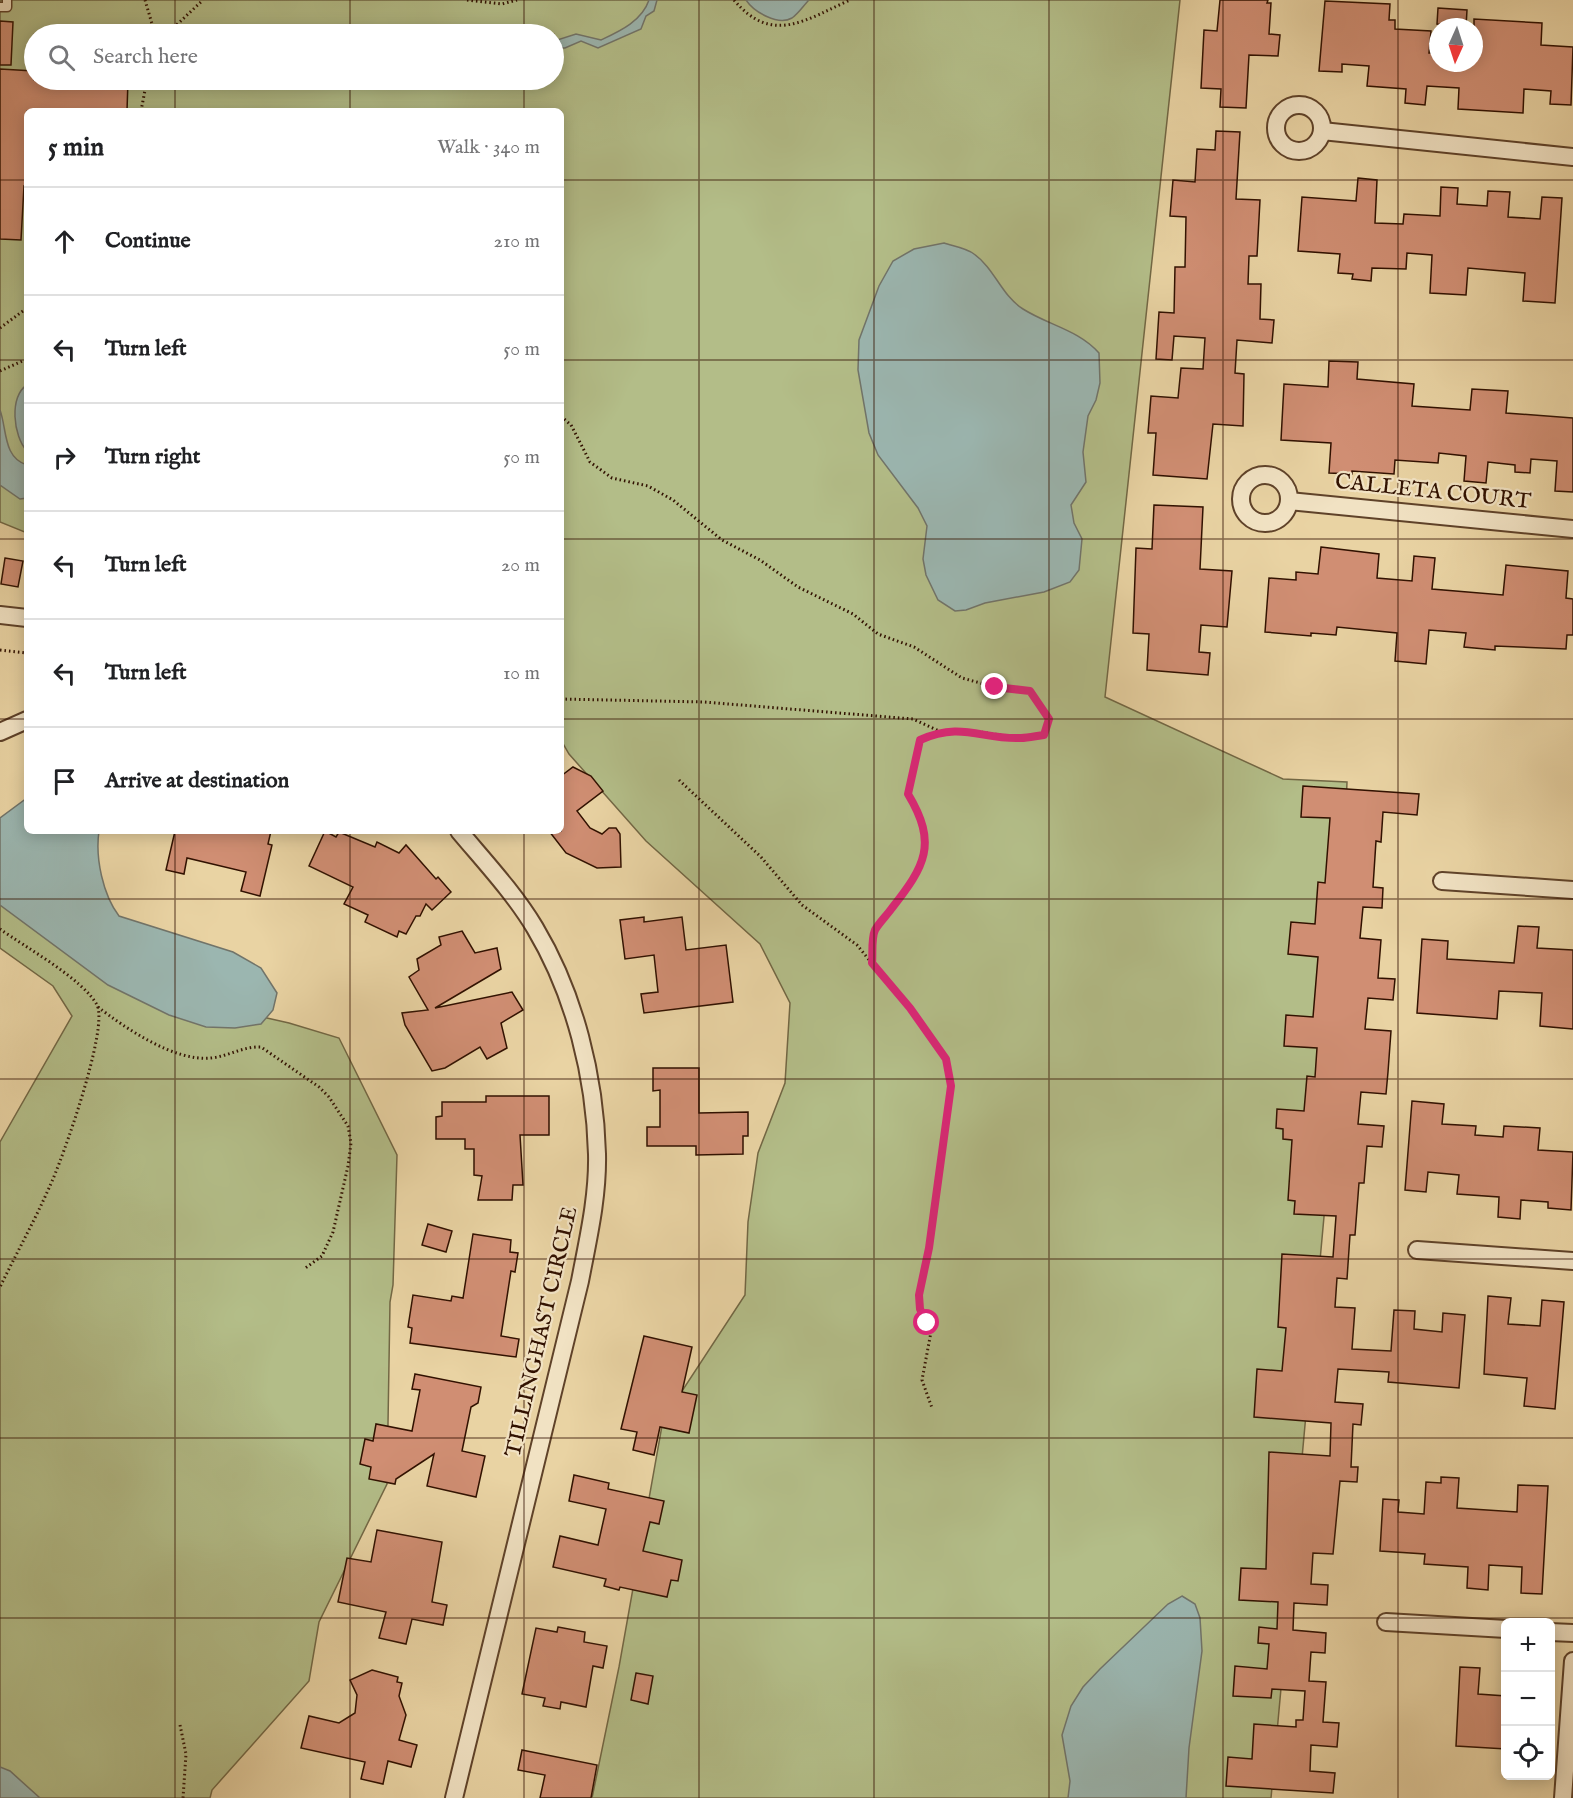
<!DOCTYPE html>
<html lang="en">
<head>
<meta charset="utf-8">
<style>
  body { margin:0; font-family:"IM FELL English",serif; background:#f2f2f2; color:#202124 }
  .controls { position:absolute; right:18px; bottom:18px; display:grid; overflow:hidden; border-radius:9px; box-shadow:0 3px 15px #0003 }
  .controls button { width:54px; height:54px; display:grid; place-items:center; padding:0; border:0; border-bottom:2px solid #e0e0e0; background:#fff; color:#202124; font:30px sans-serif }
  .compass { position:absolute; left:1429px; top:18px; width:54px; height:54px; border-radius:50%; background:#fff; box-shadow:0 3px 15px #0003; rotate:183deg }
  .stop { position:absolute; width:18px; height:18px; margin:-14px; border:4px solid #db2777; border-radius:50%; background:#fff }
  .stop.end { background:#db2777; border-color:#fff; box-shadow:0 2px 6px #0008 }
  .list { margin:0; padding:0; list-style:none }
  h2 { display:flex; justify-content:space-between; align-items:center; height:78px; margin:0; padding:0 24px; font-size:26px }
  h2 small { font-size:20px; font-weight:400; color:#757577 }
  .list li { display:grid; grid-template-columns:39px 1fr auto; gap:18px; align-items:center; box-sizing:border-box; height:108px; padding:0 24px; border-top:2px solid #e0e0e0 }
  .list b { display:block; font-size:22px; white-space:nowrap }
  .list em { font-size:20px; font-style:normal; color:#757577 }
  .icon { flex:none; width:33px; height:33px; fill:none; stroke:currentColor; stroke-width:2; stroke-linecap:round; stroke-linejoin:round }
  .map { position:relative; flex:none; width:1573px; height:1798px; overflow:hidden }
  .search { position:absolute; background:#fff; box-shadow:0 3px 15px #0003; left:24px; top:24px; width:540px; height:66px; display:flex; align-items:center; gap:15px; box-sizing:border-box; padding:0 21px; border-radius:33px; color:#757577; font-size:22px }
  .panel { position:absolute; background:#fff; box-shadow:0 3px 15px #0003; left:24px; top:108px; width:540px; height:726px; border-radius:9px }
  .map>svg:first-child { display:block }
  .green { fill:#b3bd88; stroke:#726744; stroke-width:1.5; fill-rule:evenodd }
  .water { fill:#9bb6b0; stroke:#71746a; stroke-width:1.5 }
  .building { fill:#d08e73; stroke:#311100; stroke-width:1.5 }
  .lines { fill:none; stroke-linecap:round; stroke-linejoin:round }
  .service-casing { stroke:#5f4229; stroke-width:11 }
  .minor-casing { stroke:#5f4229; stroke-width:20 }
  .path { stroke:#311100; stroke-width:3; stroke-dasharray:1.5 3; stroke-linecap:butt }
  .service { stroke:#f1e2c3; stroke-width:8 }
  .minor { stroke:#f1e2c3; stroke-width:16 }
  .route { stroke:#db2777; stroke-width:8 }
  .grid { fill:none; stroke:#311100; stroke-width:1.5; stroke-opacity:0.55 }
  .labels { text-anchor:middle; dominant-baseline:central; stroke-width:4.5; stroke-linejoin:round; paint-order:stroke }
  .street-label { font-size:22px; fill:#311100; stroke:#f1e2c3 }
</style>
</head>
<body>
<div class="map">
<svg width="1573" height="1798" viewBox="0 0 1573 1798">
  <rect width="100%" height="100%" fill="#e9d3a3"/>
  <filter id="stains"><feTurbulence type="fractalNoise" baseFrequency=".00333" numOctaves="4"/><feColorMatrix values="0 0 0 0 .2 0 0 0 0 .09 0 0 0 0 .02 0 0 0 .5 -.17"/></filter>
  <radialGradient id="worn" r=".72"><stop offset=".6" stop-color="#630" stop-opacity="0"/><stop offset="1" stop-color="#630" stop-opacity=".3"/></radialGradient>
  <g class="green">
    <path d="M 0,0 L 1180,0 L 1105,697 L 1283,779 L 1347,782 L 1334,1107 L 1271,1798 L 592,1798 L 619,1667 L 663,1420 L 745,1295 L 748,1222 L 758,1153 L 785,1083 L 790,1003 L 760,944 L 646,841 L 569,754 L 561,740 L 561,111 L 27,111 L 27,533 L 0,522 ZM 34,34 L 554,34 L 554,80 L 34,80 Z"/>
    <polygon points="0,889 223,1008 289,1023 339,1038 397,1155 393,1285 390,1302 387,1484 319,1622 309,1681 212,1790 210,1798 0,1798 0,1142 72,1016 53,986 0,948"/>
  </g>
  <g class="water">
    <path d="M 649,0 L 657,0 L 654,11 L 646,16 L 641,29 L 598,48 L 581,41 L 565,48 L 554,48 L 554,41 L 576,34 L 601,40 C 620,31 642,21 649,0 Z"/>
    <path d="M 746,0 L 809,0 C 804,5 798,14 792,18 C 778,26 754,12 746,0 Z"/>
    <path d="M 944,243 C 953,246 967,248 974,254 C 995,269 1001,295 1023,309 C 1048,325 1079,330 1099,353 L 1100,383 L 1096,400 L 1088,416 L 1083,452 L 1086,482 L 1071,505 L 1074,523 L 1082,539 L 1079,570 L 1070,582 L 1044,592 L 985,603 L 966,610 L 955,611 L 938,600 L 926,575 L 923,559 L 927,526 L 918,508 L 878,455 L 869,433 L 858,370 L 859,340 L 879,286 L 893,261 L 914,249 Z"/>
    <path d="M 27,385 L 27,451 C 13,436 9,396 27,385 Z"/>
    <path d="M 0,410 C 7,429 3,458 27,465 L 27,498 L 20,499 L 0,485 Z"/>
    <path d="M 27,798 L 27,831 L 99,831 C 95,858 103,895 119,916 L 233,952 L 261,968 L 277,993 L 273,1010 L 261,1024 L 235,1028 L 206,1027 L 169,1015 L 108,985 L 0,905 L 0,818 Z"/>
    <polygon points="1182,1596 1195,1604 1200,1618 1202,1651 1189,1748 1186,1798 1068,1798 1070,1781 1062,1735 1071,1706 1083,1687 1100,1669 1168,1604"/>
    <polygon points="0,1767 10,1771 40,1798 0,1798"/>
  </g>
  <g class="building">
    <polygon points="1220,0 1268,0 1267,3 1271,3 1269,34 1280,35 1278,56 1249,55 1246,108 1220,107 1221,89 1201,88 1204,30 1217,31"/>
    <polygon points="1325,1 1390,4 1389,20 1395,20 1395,29 1431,31 1429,53 1438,53 1438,63 1474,63 1474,19 1542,23 1541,45 1573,47 1571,105 1550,104 1551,91 1524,89 1523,113 1458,109 1459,88 1427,86 1425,105 1405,103 1406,89 1367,86 1369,66 1342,64 1342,72 1319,71"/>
    <polygon points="1438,8 1467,10 1466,27 1437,24"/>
    <polygon points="0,21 13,22 11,65 0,65"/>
    <polygon points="0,69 34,71 34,80 128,80 127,111 27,111 27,187 24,186 21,240 0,239"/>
    <polygon points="1216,131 1240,132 1236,199 1260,200 1257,256 1249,256 1248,284 1261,284 1260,319 1274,320 1272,343 1237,340 1235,373 1244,374 1243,426 1213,424 1207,479 1153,475 1156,433 1148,433 1151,396 1178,398 1181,368 1203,369 1205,338 1174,336 1172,360 1156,359 1159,312 1174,313 1175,267 1185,267 1186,217 1170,216 1173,180 1195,182 1197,149 1215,150"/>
    <polygon points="1358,178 1377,180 1375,223 1403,224 1404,214 1440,216 1441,187 1458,188 1457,204 1487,206 1488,191 1510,192 1508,217 1540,219 1542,197 1562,198 1555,303 1523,301 1525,273 1468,268 1466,295 1430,293 1432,255 1407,253 1406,269 1372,268 1371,281 1352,279 1353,274 1338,273 1340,254 1298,251 1302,197 1356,201"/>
    <polygon points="1329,361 1358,362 1357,379 1414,384 1412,406 1470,410 1472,389 1508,391 1506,413 1573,418 1573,492 1555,491 1557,461 1531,459 1530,473 1515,472 1515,465 1488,462 1486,483 1464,481 1466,456 1439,453 1438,463 1395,460 1394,474 1352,471 1352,474 1329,473 1331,443 1281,440 1284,384 1328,387"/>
    <polygon points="1154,505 1203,507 1200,569 1232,571 1227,627 1201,625 1199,652 1210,653 1208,675 1147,670 1149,634 1133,633 1136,548 1152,549"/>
    <polygon points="1321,547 1379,554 1377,578 1412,581 1414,556 1435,558 1432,589 1503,595 1506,565 1568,571 1566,598 1573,599 1573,635 1567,635 1566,649 1495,646 1495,650 1464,647 1466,633 1429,630 1426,664 1395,661 1397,633 1337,627 1336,635 1311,633 1311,636 1265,632 1269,578 1296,580 1296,572 1318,574"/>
    <polygon points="5,558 23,561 18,587 1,584"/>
    <polygon points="573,767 591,776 603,791 577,811 590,828 602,834 609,828 616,828 620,834 621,867 597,868 566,853 549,831 561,831 561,776"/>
    <polygon points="1303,786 1419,794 1417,815 1383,812 1381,842 1376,841 1373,887 1383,888 1382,908 1363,907 1360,938 1381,940 1378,978 1395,979 1393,1000 1368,998 1365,1029 1391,1031 1388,1072 1386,1094 1361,1092 1358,1124 1384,1126 1382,1147 1367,1146 1364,1183 1359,1183 1355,1235 1350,1235 1347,1279 1337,1278 1335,1307 1355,1308 1352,1349 1391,1351 1394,1310 1415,1311 1414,1329 1442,1332 1443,1313 1465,1315 1459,1388 1388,1382 1389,1372 1338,1369 1335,1402 1363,1404 1361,1425 1353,1424 1351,1467 1358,1467 1357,1482 1340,1481 1333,1554 1313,1553 1311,1584 1328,1585 1327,1605 1294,1603 1293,1630 1326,1633 1325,1653 1311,1652 1309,1681 1326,1682 1323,1722 1339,1723 1337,1747 1311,1745 1310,1771 1335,1773 1333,1793 1226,1786 1228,1757 1252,1759 1254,1724 1296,1727 1296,1720 1303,1720 1305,1691 1272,1689 1271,1698 1233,1696 1235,1666 1267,1669 1269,1644 1258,1643 1259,1627 1277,1629 1278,1602 1239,1600 1241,1568 1266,1569 1269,1452 1330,1456 1331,1423 1254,1417 1257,1369 1282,1371 1286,1328 1278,1327 1282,1254 1333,1257 1336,1216 1294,1214 1295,1201 1288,1200 1292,1140 1283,1139 1283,1129 1276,1128 1277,1109 1304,1111 1307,1076 1315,1077 1317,1048 1284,1046 1286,1015 1313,1017 1318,957 1288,954 1291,922 1315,924 1318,882 1325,883 1330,818 1301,817"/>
    <polygon points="175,831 271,831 268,844 272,845 260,896 241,891 246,872 187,858 184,874 166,870"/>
    <polygon points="325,831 336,837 339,832 375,847 377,842 399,853 406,845 436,879 438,877 451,892 432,910 426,904 420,916 416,916 406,934 399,931 397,937 365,922 368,915 344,904 353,887 309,866"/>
    <polygon points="644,917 644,922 682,917 686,950 726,945 733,1002 644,1013 641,994 658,992 654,955 625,959 620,920"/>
    <polygon points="1518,926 1539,927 1537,948 1573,950 1573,1029 1540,1026 1542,993 1499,991 1497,1019 1417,1013 1422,939 1448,941 1447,959 1514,963"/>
    <polygon points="462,931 475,953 497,948 501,969 435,1008 512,992 523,1010 501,1023 507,1048 487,1059 480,1047 445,1068 432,1071 405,1025 402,1013 428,1010 409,977 419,970 417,959 441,945 439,937"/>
    <polygon points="653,1068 699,1068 699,1113 748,1112 748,1136 743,1136 743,1154 696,1155 696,1146 647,1146 647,1127 660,1127 660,1090 653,1091"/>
    <polygon points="486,1096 549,1096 549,1135 520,1135 523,1185 513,1185 512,1200 478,1200 482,1176 474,1175 474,1149 465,1149 465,1139 436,1139 436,1117 442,1116 442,1102 486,1102"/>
    <polygon points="1412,1101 1444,1104 1442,1124 1476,1126 1475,1135 1503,1137 1504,1126 1540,1128 1538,1150 1573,1152 1571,1210 1548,1208 1548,1202 1521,1200 1520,1219 1498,1217 1499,1197 1457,1194 1459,1175 1428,1172 1426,1192 1405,1190"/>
    <polygon points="428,1224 452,1231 446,1252 422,1245"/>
    <polygon points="473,1234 511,1240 510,1252 518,1253 515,1272 511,1271 501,1336 519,1339 516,1357 410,1343 412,1328 408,1327 413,1295 451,1301 452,1296 463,1298"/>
    <polygon points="1488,1296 1511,1298 1508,1324 1540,1326 1542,1300 1564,1302 1555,1409 1524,1406 1527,1378 1484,1374"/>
    <polygon points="644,1336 692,1347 682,1392 697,1395 689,1433 660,1427 654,1455 633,1450 637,1432 621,1429"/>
    <polygon points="415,1374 481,1387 478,1403 471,1407 462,1451 485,1456 476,1497 427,1486 434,1454 396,1479 395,1484 369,1479 371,1467 360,1464 365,1439 373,1441 376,1424 412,1431 420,1390 412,1389"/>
    <polygon points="574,1475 609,1483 608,1489 664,1501 659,1524 650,1522 643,1551 682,1560 678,1581 671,1580 667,1597 620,1587 619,1590 604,1586 606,1579 553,1567 560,1536 598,1545 606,1509 569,1501"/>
    <polygon points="1441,1477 1459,1478 1457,1508 1517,1512 1518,1485 1548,1486 1542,1594 1521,1593 1522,1567 1489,1565 1488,1590 1467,1588 1468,1567 1424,1564 1425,1554 1380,1551 1383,1499 1399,1500 1398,1512 1424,1514 1426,1482 1441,1483"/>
    <polygon points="377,1530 442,1542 432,1602 447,1605 443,1625 412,1619 406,1644 379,1638 386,1612 338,1602 347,1558 371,1562"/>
    <polygon points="558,1627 585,1632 584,1642 607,1646 603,1668 593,1666 586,1707 561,1702 560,1709 543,1706 545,1698 522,1694 536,1628 557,1632"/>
    <polygon points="1460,1667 1480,1668 1478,1694 1506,1696 1506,1749 1456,1746"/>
    <polygon points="372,1670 398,1677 397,1682 402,1683 399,1696 406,1715 399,1740 417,1745 411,1767 388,1761 383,1784 361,1779 365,1762 301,1748 309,1716 339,1723 355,1713 357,1695 350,1680"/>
    <polygon points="636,1673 653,1676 648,1704 631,1700"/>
    <polygon points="522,1750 597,1765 591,1798 540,1798 545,1775 518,1770"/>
  </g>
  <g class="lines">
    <defs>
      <polyline id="service" points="0,7 7,7 7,0"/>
      <g id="minor">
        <circle cx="1299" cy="128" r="23"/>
        <polyline points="1322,131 1573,157"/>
        <circle cx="1265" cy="499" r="24"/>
        <polyline points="1289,501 1573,529"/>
        <polyline points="0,615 27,618"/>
        <polyline points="0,732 27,720"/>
        <polyline points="1442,881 1573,890"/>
        <polyline points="1417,1250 1573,1261"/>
        <polyline points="1386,1622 1506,1629"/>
        <polyline points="1550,1632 1573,1633"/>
        <path d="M 454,1798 L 580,1281 C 588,1239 598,1197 597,1154 C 595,1077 575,995 535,928 C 514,893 485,862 459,831"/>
        <polyline points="1563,1798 1573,1661"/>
      </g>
    </defs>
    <use href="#service" class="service-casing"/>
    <use href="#minor" class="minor-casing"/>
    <g class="path">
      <polyline points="145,0 155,34"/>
      <polyline points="467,0 502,4 517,0"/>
      <path d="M 734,0 C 772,46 807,19 850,0"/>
      <polyline points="167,34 203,0"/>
      <polyline points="141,111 147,80"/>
      <polyline points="0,328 27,308"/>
      <polyline points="0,371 27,359"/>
      <path d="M 561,416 L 571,425 L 590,462 L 612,478 L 648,486 L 673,500 L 722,540 L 760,560 L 798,587 L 853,614 L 878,634 L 914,647 L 962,678 L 995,687 L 1030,691 L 1049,719 L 1044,735 L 1019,738 L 980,732 L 939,731 L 920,740 L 908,794 C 939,844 925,866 893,908 C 887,915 879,923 875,930 C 871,939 873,954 872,963"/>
      <polyline points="0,650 27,653"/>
      <polyline points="561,699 704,702 913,719 939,731"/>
      <polyline points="679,780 761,857 802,905 857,945 934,1040 946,1059 951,1086 929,1248 919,1295 920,1309 931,1332 922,1380 932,1408"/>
      <path d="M 0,929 C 25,947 83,979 97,1005 C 109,1028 62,1161 49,1188 C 34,1222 16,1254 0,1287"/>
      <path d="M 98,1007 C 125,1028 175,1062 211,1058 C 229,1056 244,1046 261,1047 L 319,1087 L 329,1097 L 348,1126 L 351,1143 L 348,1166 L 333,1232 L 322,1256 L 304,1269"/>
      <polyline points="180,1725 186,1754 183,1798"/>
    </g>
    <use href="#service" class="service"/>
    <use href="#minor" class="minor"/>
  </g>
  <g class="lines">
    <path class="route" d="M 927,1323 L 920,1309 L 919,1295 L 929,1248 L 951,1086 L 946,1059 L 910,1008 L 872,963 C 873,954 871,939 875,930 C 879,923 887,915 892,908 C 925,866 938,844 908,794 L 920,740 C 962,721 982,740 1021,738 C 1028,738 1036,736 1044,735 L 1049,719 L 1030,691 L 995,687"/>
  </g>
  <path class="grid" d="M 175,0 L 175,34M 350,0 L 350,34M 524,0 L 524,34M 699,0 L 699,1798M 874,0 L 874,1798M 1049,0 L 1049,1798M 1223,0 L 1223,1798M 1398,0 L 1398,1798M 175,80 L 175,111M 350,80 L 350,111M 524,80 L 524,111M 0,180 L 27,180M 561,180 L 1573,180M 0,360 L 27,360M 561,360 L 1573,360M 0,539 L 27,539M 561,539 L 1573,539M 0,719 L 27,719M 561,719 L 1573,719M 175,831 L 175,1798M 350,831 L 350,1798M 524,831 L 524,1798M 0,899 L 1573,899M 0,1079 L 1573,1079M 0,1259 L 1573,1259M 0,1438 L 1573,1438M 0,1618 L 1573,1618"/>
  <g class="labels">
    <g class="street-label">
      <text transform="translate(1433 492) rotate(6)">CALLETA COURT</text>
      <text transform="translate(542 1332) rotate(-77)">TILLINGHAST CIRCLE</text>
    </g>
  </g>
  <rect width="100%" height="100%" filter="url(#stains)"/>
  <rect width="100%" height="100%" fill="url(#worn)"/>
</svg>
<div class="controls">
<button>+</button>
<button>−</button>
<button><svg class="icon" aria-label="locate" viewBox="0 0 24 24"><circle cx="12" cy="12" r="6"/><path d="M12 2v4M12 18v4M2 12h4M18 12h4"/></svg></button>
</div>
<svg class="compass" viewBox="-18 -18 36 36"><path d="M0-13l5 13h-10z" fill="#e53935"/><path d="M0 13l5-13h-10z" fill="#757577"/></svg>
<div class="stop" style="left:927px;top:1323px"></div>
<div class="stop end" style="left:995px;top:687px"></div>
<div class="search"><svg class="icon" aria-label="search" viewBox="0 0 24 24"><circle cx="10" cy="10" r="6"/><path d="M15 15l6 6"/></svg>Search here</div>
<section class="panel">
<h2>5 min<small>Walk · 340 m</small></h2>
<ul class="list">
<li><svg class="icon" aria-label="ahead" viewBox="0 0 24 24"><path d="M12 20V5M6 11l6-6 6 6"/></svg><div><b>Continue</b></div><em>210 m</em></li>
<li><svg class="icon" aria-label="left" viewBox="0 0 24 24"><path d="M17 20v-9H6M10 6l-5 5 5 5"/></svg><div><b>Turn left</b></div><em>50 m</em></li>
<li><svg class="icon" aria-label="right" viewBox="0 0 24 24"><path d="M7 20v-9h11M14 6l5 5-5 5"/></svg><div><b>Turn right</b></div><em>50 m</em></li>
<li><svg class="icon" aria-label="left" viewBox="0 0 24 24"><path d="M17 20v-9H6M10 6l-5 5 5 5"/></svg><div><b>Turn left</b></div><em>20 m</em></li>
<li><svg class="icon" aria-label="left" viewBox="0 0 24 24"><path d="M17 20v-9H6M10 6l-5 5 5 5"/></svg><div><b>Turn left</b></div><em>10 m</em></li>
<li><svg class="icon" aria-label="arrive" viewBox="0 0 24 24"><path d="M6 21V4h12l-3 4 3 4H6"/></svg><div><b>Arrive at destination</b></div></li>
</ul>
</section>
</div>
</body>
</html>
